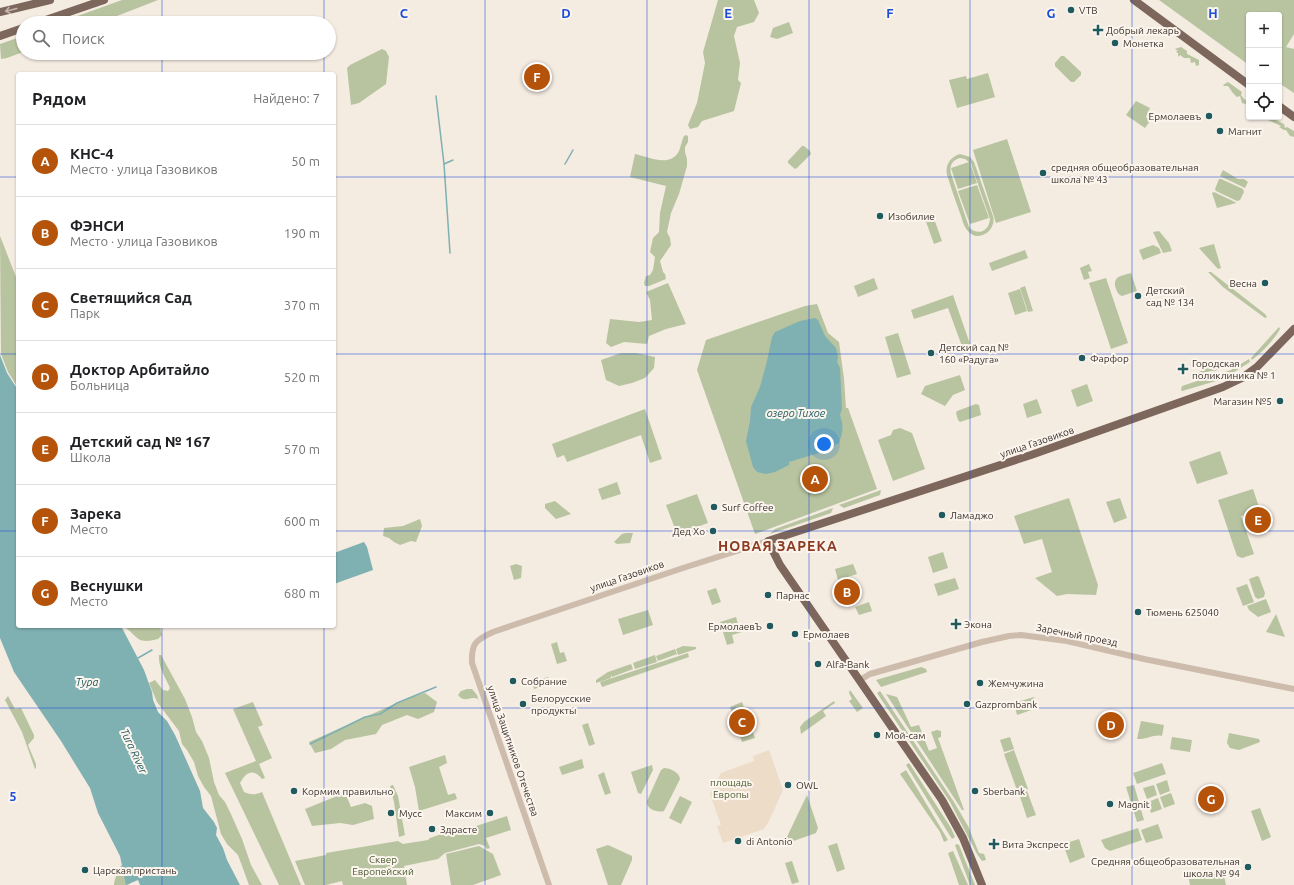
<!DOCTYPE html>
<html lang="ru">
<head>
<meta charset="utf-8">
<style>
  body { margin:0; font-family:Ubuntu,sans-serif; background:#f2f2f2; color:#202124 }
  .controls { position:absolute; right:12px; top:12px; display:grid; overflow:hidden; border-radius:4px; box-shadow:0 1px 3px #0004 }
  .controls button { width:36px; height:36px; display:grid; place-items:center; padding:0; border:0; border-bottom:1px solid #e0e0e0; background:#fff; color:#202124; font:20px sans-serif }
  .you { position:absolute; left:824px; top:444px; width:14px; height:14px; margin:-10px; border:3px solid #fff; border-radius:50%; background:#1a73e8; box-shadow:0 0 0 6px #1a73e833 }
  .badge { display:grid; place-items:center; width:26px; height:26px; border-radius:50%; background:#b45309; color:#fff; font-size:13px; font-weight:700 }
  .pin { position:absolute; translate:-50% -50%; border:2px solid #fff; box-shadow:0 1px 4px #0006 }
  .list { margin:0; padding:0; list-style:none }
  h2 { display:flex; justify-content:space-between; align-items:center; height:52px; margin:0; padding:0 16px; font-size:17px }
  h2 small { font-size:13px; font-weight:400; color:#757577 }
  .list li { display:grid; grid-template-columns:26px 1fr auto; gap:12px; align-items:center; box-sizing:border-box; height:72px; padding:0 16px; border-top:1px solid #e0e0e0 }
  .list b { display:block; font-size:15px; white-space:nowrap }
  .list p { margin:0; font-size:13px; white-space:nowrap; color:#757577 }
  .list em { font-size:13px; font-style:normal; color:#757577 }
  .icon { flex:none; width:22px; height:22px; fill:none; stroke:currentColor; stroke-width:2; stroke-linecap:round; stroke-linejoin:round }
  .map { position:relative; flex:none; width:1294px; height:885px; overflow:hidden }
  .search { position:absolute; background:#fff; box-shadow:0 1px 3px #0004; left:16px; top:16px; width:320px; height:44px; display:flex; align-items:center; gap:10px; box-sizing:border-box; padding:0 14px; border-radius:22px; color:#757577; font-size:15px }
  .panel { position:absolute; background:#fff; box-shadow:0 1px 3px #0004; left:16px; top:72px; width:320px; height:556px; border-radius:4px }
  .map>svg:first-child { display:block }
  .green { fill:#b8c4a0; fill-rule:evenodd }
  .plaza { fill:#ecdcc8 }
  .water { fill:#7fb0b2 }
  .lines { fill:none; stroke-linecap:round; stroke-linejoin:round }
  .stream { stroke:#7fb0b2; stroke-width:1.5 }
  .minor { stroke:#cdbbac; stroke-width:6 }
  .major { stroke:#7d675c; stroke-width:8 }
  .oneway { stroke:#c2b5ac }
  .grid { fill:none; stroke:#1d4ed8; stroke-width:1; stroke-opacity:0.55 }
  .poi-dot { fill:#1f5a5e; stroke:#fbf5ee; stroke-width:1.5 }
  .labels { text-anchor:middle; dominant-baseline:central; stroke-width:4; stroke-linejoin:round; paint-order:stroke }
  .poi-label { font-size:10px; fill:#3b302b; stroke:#fbf5ee; text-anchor:start }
  .street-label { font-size:10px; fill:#3b302b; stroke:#fbf5ee }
  .park-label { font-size:10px; fill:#4a5a2e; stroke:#fbf5ee }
  .water-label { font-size:11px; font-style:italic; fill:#1f5a5e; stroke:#fbf5ee }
  .district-label { font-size:14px; font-weight:bold; letter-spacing:1px; fill:#8c3b22; stroke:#fbf5ee }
  .grid-label { font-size:13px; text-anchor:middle; font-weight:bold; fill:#1d4ed8; stroke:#fbf5ee; stroke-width:4; stroke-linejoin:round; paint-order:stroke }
</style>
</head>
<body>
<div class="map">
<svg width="1294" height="885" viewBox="0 0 1294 885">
  <rect width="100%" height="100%" fill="#f4ebe1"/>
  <g class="green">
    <polygon points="122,0 158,0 99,23 58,23"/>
    <polygon points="718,0 754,0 759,13 754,22 737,27 734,36 740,63 738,80 741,83 734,111 702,121 698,127 690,129 688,125 697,103 705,63 703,52"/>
    <polygon points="1159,0 1294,0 1294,34 1286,47 1294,49 1294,93 1279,83 1279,15 1249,15 1249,65"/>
    <polygon points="789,22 793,33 777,39 770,37 773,28"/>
    <polygon points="23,36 23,52 7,58 1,59 0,44"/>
    <polygon points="1181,47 1187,51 1187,54 1199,60 1199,65 1196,66 1195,62 1191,63 1190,58 1184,58 1180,55 1178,57 1178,53 1176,52 1178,50 1176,50 1175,49"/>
    <polygon points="382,49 386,51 389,57 386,84 359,103 351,105 347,68 350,65"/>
    <polygon points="1061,56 1064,56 1081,72 1081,75 1074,82 1071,82 1055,66 1055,63"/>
    <polygon points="988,73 995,97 957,108 949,80 966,76 967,79"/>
    <path d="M 1228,82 L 1242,92 L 1241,95 L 1244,99 L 1249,102 L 1246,103 L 1246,104 L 1242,103 L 1240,96 L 1237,97 C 1233,94 1231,90 1228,86 L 1224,86 L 1223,85 Z"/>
    <polygon points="1136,101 1150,108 1146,117 1150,121 1145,128 1126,115"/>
    <polygon points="1268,117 1273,117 1276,120 1284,124 1285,128 1287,127 1294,131 1294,137 1290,136 1286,130 1284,130 1279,127 1281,126 1268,120"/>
    <path d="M 686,135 L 688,136 L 688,142 L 685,147 L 685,152 L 687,159 L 687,166 L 679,194 L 671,213 L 667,232 L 670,238 L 671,245 L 660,261 L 663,272 L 665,274 L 666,279 L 649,286 L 645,286 L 644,283 L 646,276 L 650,275 L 653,270 L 655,257 L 650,252 L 653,238 L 659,232 L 660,213 L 666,186 L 630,177 L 635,154 C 649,157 670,168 679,151 C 681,146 682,140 684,136 Z"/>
    <polygon points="1007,139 1031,212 996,223 973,150"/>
    <polygon points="802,146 804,146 810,151 811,154 797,168 795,169 788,163 788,161"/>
    <path d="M 960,154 L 970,157 L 974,162 L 993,216 C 997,231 977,244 967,230 C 963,225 962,218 960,213 C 955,200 951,187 947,175 C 945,165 950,157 960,154 ZM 960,158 L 965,159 L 969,162 L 951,168 L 958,189 L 977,183 L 970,163 L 971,164 L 990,219 C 989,232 977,236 969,227 L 951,174 C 949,166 952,160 960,158 Z"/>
    <polygon points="1223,170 1238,179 1244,179 1248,182 1245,188 1220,176"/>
    <polygon points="1219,179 1221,179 1243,189 1244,192 1240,200 1237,201 1216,191 1215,189"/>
    <polygon points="977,185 989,218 970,224 958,191"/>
    <polygon points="1214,192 1235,202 1236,203 1217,208 1212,193"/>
    <polygon points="932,213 942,241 934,244 924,216"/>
    <polygon points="1159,231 1169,243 1172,251 1163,253 1153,232"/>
    <polygon points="0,236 18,282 18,388 8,372 1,354"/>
    <polygon points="1214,244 1221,268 1218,269 1199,248"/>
    <polygon points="1153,245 1159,248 1161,253 1143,260 1139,250"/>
    <polygon points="1025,250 1028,258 992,271 989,263"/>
    <polygon points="1089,264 1092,271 1088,272 1090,278 1084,280 1080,268"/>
    <polygon points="1208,272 1211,272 1265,314 1267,317 1265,318 1223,287"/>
    <path d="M 1131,273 L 1137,291 L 1122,296 C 1118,294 1118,293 1116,289 C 1112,276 1121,276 1131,273 Z"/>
    <polygon points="874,278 878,289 858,297 854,286"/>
    <polygon points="1106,278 1128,343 1111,349 1089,283"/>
    <polygon points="668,283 686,324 666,329 649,336 647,344 624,342 611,347 606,343 610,319 639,322 652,320 650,300 646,292"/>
    <polygon points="1025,286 1033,311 1028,312 1020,288"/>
    <polygon points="1020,289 1027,311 1015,315 1008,293"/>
    <polygon points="953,295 971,347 963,349 948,308 914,319 911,310"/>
    <polygon points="817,304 828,333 839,342 844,379 846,408 848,408 877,489 755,534 697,370 706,340 805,306"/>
    <path d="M 1279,327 L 1280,329 C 1273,341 1263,351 1252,360 L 1251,358 Z"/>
    <polygon points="898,333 911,374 897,378 885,337"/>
    <polygon points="621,353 636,353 655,357 654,368 645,378 632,383 619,386 606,380 601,360"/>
    <polygon points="1249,359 1250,362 1223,379 1182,391 1181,390 1182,386 1231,370"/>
    <polygon points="1211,364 1218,364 1219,369 1215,371 1210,371 1200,376 1198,373"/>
    <polygon points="960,375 965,390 953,395 945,406 921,394 925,386"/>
    <polygon points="1087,384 1093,401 1077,407 1071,390"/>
    <polygon points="1037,399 1042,413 1027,418 1023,404"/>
    <polygon points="976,404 979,405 981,415 960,422 958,420 956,413 957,411"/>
    <polygon points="645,409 662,459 650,463 641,435 567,462 564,455 557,458 552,444"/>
    <polygon points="900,428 912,433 925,469 893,481 878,440 891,435 893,430"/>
    <polygon points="1220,451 1228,474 1197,484 1189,462"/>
    <polygon points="617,482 621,494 602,500 598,489"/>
    <polygon points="1253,489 1260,510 1241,516 1254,554 1242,558 1237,556 1218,500"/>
    <polygon points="881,490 880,495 844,508 839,505"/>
    <polygon points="697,494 708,523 677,534 666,505"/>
    <polygon points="1069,498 1098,585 1096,595 1067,594 1057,596 1035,578 1052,572 1042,539 1024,544 1014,516"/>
    <polygon points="1120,498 1127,518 1114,523 1106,502"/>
    <polygon points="555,501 571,514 556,519 545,508 545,504"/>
    <polygon points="833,508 831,513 770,534 775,529"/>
    <polygon points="420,519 422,526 416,542 411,541 400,545 394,542 389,538 383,536 384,528 403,526"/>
    <polygon points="626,533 633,533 630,543 617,544 614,542 622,534"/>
    <polygon points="943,552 948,568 933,573 928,557"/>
    <polygon points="516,564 522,566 521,578 514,580 510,566"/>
    <polygon points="853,564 857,574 838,580 835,569"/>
    <polygon points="1257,576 1259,577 1265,593 1264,597 1258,599 1255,597 1249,579"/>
    <polygon points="955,578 959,589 938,596 934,584"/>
    <polygon points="1247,584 1254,602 1243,606 1236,588"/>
    <polygon points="716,588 721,602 712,605 707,591"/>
    <polygon points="1266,599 1271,612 1258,617 1249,610 1247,606"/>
    <polygon points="869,602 872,611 859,615 855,607"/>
    <polygon points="648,610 653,625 623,635 618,619"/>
    <polygon points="1276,614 1285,637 1266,632"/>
    <polygon points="736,617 738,624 722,630 720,622"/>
    <path d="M 123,626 L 160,626 L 162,635 L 158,639 C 135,645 139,636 123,626 Z"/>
    <polygon points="740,626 742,632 732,635 734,643 727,645 723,632"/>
    <polygon points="557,642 560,653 564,652 567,661 557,664 551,644"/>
    <polygon points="683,646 696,647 696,649 678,655 676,649"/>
    <polygon points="675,649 677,654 658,661 656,656"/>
    <polygon points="688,653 689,657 602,687 600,682"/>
    <path d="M 159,655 L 161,655 L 185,699 L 192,717 L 196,732 L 202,741 L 209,758 L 214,782 L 219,795 L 225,802 L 230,812 L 242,839 L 251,865 L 262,885 L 249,885 L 238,855 L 227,844 L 221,834 L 211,796 L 204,787 L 198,776 L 194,762 L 187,750 L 182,744 L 179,731 L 157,702 L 149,683 L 155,680 L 163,690 L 168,691 L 170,688 C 165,677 158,667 159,655 Z"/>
    <polygon points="655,655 657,662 635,669 633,663"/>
    <polygon points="631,664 633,669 612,677 611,675 611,678 596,683 596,680 608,672"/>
    <polygon points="921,667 926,669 927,672 881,687 876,680"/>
    <polygon points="548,677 550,684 534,689 532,682"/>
    <path d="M 467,689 L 472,689 L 477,695 L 483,716 L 478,699 C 469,695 465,704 458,695 L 461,691 Z"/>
    <polygon points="850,690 863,708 857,712 849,701 852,699 849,693"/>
    <polygon points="880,691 954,802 968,826 979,853 984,854 986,860 982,861 977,854 950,802 877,693"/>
    <polygon points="425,693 437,702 434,712 418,719 407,715 382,725 376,734 345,740 331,749 315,753 309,742 408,698"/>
    <polygon points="886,694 897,697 911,727 919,725 929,751 937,748 931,732 937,730 941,731 941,737 938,738 964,810 962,810"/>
    <polygon points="8,696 15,709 21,708 34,735 34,738 28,745 36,764 36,768 35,769 22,732 5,700"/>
    <polygon points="1034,697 1037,708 1017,715 1014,703"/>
    <polygon points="834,701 835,703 823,711 826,716 801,734 800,727 804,722"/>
    <path d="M 253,702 L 263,725 L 258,727 L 272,758 L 259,764 L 265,778 L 262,779 C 253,768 246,772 240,783 L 244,792 C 251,795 255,795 262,792 L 301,885 L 279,885 L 225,773 L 256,761 L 233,709 Z"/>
    <polygon points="742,702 755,738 742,742 730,707"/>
    <path d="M 1141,721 L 1164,725 L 1162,736 C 1154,734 1146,740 1137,739 Z"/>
    <polygon points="588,723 595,744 589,746 582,725"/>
    <polygon points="1229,733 1259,739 1260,742 1239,750 1230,748 1227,743"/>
    <polygon points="1010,737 1014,749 1004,752 1000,740"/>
    <polygon points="1172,737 1192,740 1190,752 1170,749"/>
    <polygon points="1014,750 1028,789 1018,793 1004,754"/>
    <polygon points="445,755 447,763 439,767 448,795 455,793 457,799 419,811 415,787 409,767"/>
    <polygon points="582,759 584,768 562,775 559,767"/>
    <polygon points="909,763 951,828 955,837 952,839 906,765"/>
    <polygon points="1162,763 1166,774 1137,784 1133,773"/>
    <polygon points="652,765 653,770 641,794 638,793 631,772"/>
    <path d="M 664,768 C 670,768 679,772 680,779 L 664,811 C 657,813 646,809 647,801 L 661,770 Z"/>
    <polygon points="906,770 948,840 944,842 940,832 900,774"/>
    <polygon points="604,772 611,793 605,795 598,775"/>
    <polygon points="1167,780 1170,791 1160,795 1156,784"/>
    <polygon points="393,785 398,796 405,835 399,837 394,802 390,786"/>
    <polygon points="1134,785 1144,820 1137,822 1126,787"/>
    <polygon points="1154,785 1157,795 1147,799 1143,788"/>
    <polygon points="1027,791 1036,815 1027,818 1019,794"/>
    <polygon points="1171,793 1175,804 1164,808 1160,797"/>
    <polygon points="342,794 346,795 351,807 365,803 372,806 374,819 353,825 340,823 312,826 305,809"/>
    <polygon points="807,795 818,828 816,833 788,843 786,839"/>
    <polygon points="680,796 692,802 681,824 669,818"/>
    <polygon points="1158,798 1162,809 1151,813 1148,802"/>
    <polygon points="1260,808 1271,837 1262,841 1251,811"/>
    <polygon points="507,816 511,830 486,838 490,848 487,849 485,846 479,844 445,853 438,859 404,866 407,885 343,885 342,881 326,885 305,885 295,861 326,855 326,853 398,841 403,844 428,840 430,838 465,826 470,828"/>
    <polygon points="1158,824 1163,838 1146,843 1141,830"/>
    <polygon points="1138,828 1142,840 1110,851 1105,848 1101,840"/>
    <polygon points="1079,839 1085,857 1070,863 1063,844"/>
    <polygon points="837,843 845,869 837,872 828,846"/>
    <polygon points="957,844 959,845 975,885 970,885 955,845"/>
    <polygon points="608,845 632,856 632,860 621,885 608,885 596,849"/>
    <polygon points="479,846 493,854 501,875 473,885 451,885 446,854"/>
    <polygon points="953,851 968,885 959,885 948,853"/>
    <polygon points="792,861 799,882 792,884 785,863"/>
    <polygon points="123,864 126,865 131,883 127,885 114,885 114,883 118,869"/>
    <polygon points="1223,872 1226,885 1190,885 1188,874 1194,873 1195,878"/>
  </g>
  <polygon class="plaza" points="769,750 783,790 769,821 764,829 723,843 717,826 721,825 710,794 721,773 754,761 753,756"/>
  <g class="water">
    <path d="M 815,318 L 818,320 L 825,336 L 836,348 L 838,357 L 837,362 L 840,368 L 842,409 L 840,415 C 844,427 843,431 839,443 L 822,452 L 789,462 L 789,465 L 775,472 L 766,474 L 757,472 L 753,467 L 746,441 L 750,421 L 751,407 L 760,387 L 767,361 L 772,337 L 775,332 L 800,321 Z"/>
    <polygon points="0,355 7,373 18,390 18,626 121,626 144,670 152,692 153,700 158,712 167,721 175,735 200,791 203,808 214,822 217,828 216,835 223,848 227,860 240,885 140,885 138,880 126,885 120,856 98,813 90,788 61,741 14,672 0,638"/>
    <polygon points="364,542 367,547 373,570 334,584 334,553"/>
  </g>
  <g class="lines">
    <g class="stream">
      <polyline points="436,96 444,164 450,253"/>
      <polyline points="444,164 453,160"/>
      <polyline points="565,164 573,150"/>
      <polyline points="138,658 152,650"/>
      <polyline points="310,744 365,717 380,714 397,703 436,687"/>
    </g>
    <g class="minor">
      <polyline points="860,680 870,674 982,642 1009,636 1021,635 1067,641 1144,659 1294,689"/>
      <path d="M 549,885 L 472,663 C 471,643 476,640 493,632 L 683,568 L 768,541"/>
    </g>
    <g class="major">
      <polyline points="1134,0 1249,85"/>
      <polyline points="0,12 50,0"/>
      <polyline points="37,23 104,0"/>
      <polyline points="0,36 23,28"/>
      <polyline points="1279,106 1294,117"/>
      <polyline points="982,885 963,838 942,800 780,565 768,541 1031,455 1223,387 1242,378 1257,367 1294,329"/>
    </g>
  </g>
  <defs><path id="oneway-shaft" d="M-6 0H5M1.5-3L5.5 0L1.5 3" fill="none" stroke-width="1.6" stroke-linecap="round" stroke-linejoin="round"/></defs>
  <use class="oneway" href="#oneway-shaft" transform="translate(11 10) rotate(166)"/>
  <path class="grid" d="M 162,0 L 162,23M 324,0 L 324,23M 485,0 L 485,885M 647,0 L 647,885M 809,0 L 809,885M 970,0 L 970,885M 1132,0 L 1132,885M 162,53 L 162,74M 324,53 L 324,74M 0,177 L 18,177M 334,177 L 1294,177M 0,354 L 18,354M 334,354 L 1294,354M 0,531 L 18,531M 334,531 L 1294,531M 162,626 L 162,885M 324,626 L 324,885M 0,708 L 1294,708"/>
  <g class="poi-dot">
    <circle cx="1071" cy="10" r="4"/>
    <path d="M1096 24h4v4h4v4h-4v4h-4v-4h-4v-4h4z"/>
    <circle cx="1115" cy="43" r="4"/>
    <circle cx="1209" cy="116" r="4"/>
    <circle cx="1220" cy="131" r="4"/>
    <circle cx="1043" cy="173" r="4"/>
    <circle cx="880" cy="216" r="4"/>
    <circle cx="1265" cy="283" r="4"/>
    <circle cx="1138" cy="296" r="4"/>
    <circle cx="931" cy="353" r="4"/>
    <circle cx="1082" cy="358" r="4"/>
    <path d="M1181 363h4v4h4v4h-4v4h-4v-4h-4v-4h4z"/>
    <circle cx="1280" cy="401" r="4"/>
    <circle cx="714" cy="507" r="4"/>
    <circle cx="942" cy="515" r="4"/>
    <circle cx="713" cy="531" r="4"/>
    <circle cx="768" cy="595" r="4"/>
    <circle cx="1138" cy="612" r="4"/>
    <path d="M954 618h4v4h4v4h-4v4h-4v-4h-4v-4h4z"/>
    <circle cx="770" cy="626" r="4"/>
    <circle cx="795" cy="634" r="4"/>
    <circle cx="818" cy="664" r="4"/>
    <circle cx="513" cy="681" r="4"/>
    <circle cx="980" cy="683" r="4"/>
    <circle cx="523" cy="704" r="4"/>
    <circle cx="967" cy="704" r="4"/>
    <circle cx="877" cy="735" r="4"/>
    <circle cx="788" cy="785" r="4"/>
    <circle cx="294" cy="791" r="4"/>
    <circle cx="975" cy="791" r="4"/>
    <circle cx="1110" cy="804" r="4"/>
    <circle cx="391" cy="813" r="4"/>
    <circle cx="490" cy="813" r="4"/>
    <circle cx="432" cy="829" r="4"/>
    <circle cx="738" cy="841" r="4"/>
    <path d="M992 838h4v4h4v4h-4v4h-4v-4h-4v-4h4z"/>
    <circle cx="1248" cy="867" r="4"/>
    <circle cx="85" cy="870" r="4"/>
  </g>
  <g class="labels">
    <g class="poi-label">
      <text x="1079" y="10">VTB</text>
      <text x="1106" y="30">Добрый лекарь</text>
      <text x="1123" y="43">Монетка</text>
      <text x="1201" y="116" text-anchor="end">Ермолаевъ</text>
      <text x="1228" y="131">Магнит</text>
      <text x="1051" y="167">средняя общеобразовательная<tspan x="1051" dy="12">школа № 43</tspan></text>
      <text x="888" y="216">Изобилие</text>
      <text x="1257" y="283" text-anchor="end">Весна</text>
      <text x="1146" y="290">Детский<tspan x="1146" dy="12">сад № 134</tspan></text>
      <text x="939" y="347">Детский сад №<tspan x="939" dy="12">160 «Радуга»</tspan></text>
      <text x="1090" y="358">Фарфор</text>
      <text x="1192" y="363">Городская<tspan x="1192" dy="12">поликлиника № 1</tspan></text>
      <text x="1272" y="401" text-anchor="end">Магазин №5</text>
      <text x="722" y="507">Surf Coffee</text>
      <text x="950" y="515">Ламаджо</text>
      <text x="705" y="531" text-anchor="end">Дед Хо</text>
      <text x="776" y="595">Парнас</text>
      <text x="1146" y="612">Тюмень 625040</text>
      <text x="964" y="624">Экона</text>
      <text x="762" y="626" text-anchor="end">ЕрмолаевЪ</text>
      <text x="803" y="634">Ермолаев</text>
      <text x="826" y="664">Alfa-Bank</text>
      <text x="521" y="681">Собрание</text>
      <text x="988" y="683">Жемчужина</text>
      <text x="531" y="698">Белорусские<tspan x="531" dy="12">продукты</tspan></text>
      <text x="975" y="704">Gazprombank</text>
      <text x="885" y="735">Мой-сам</text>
      <text x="796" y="785">OWL</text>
      <text x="302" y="791">Кормим правильно</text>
      <text x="983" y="791">Sberbank</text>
      <text x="1118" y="804">Magnit</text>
      <text x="399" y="813">Мусс</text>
      <text x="482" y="813" text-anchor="end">Максим</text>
      <text x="440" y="829">Здрасте</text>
      <text x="746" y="841">di Antonio</text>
      <text x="1002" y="844">Вита Экспресс</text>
      <text x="1240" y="861" text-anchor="end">Средняя общеобразовательная<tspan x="1240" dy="12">школа № 94</tspan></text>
      <text x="93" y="870">Царская пристань</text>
    </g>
    <g class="street-label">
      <text transform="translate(1037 442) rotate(-19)">улица Газовиков</text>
      <text transform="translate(627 576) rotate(-19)">улица Газовиков</text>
      <text transform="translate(1077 635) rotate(11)">Заречный проезд</text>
      <text transform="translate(513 751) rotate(71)">улица Защитников Отечества</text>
    </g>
    <g class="park-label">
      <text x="731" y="782">площадь<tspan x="731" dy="12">Европы</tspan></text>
      <text x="383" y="859">Сквер<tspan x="383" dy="12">Европейский</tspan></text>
    </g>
    <g class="water-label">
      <text x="796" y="413">озеро Тихое</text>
      <text x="87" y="682">Тура</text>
      <text transform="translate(134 751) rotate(65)">Tura River</text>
    </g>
    <g class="district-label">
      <text x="778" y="546">НОВАЯ ЗАРЕКА</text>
    </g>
  </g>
  <g class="grid-label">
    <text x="404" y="18">C</text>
    <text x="566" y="18">D</text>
    <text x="728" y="18">E</text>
    <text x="890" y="18">F</text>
    <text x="1051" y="18">G</text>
    <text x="1213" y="18">H</text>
    <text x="13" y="801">5</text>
  </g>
</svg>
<div class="controls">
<button>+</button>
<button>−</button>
<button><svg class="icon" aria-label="locate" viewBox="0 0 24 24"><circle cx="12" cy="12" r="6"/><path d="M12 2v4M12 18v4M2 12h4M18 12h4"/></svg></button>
</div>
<div class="you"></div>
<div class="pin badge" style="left:815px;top:479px">A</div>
<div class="pin badge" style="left:847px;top:592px">B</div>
<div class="pin badge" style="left:742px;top:722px">C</div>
<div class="pin badge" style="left:1111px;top:725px">D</div>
<div class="pin badge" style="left:1258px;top:520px">E</div>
<div class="pin badge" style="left:537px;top:77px">F</div>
<div class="pin badge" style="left:1211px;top:799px">G</div>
<div class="search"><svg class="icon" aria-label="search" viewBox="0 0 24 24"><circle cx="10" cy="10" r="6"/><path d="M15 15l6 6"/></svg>Поиск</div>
<section class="panel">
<h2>Рядом<small>Найдено: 7</small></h2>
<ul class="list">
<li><span class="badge">A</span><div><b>КНС-4</b><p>Место · улица Газовиков</p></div><em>50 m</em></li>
<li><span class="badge">B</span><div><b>ФЭНСИ</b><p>Место · улица Газовиков</p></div><em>190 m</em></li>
<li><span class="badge">C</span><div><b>Светящийся Сад</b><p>Парк</p></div><em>370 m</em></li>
<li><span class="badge">D</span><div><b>Доктор Арбитайло</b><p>Больница</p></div><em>520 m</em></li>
<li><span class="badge">E</span><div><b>Детский сад № 167</b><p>Школа</p></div><em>570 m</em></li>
<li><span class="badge">F</span><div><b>Зарека</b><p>Место</p></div><em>600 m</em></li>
<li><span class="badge">G</span><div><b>Веснушки</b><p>Место</p></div><em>680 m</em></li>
</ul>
</section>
</div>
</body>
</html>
